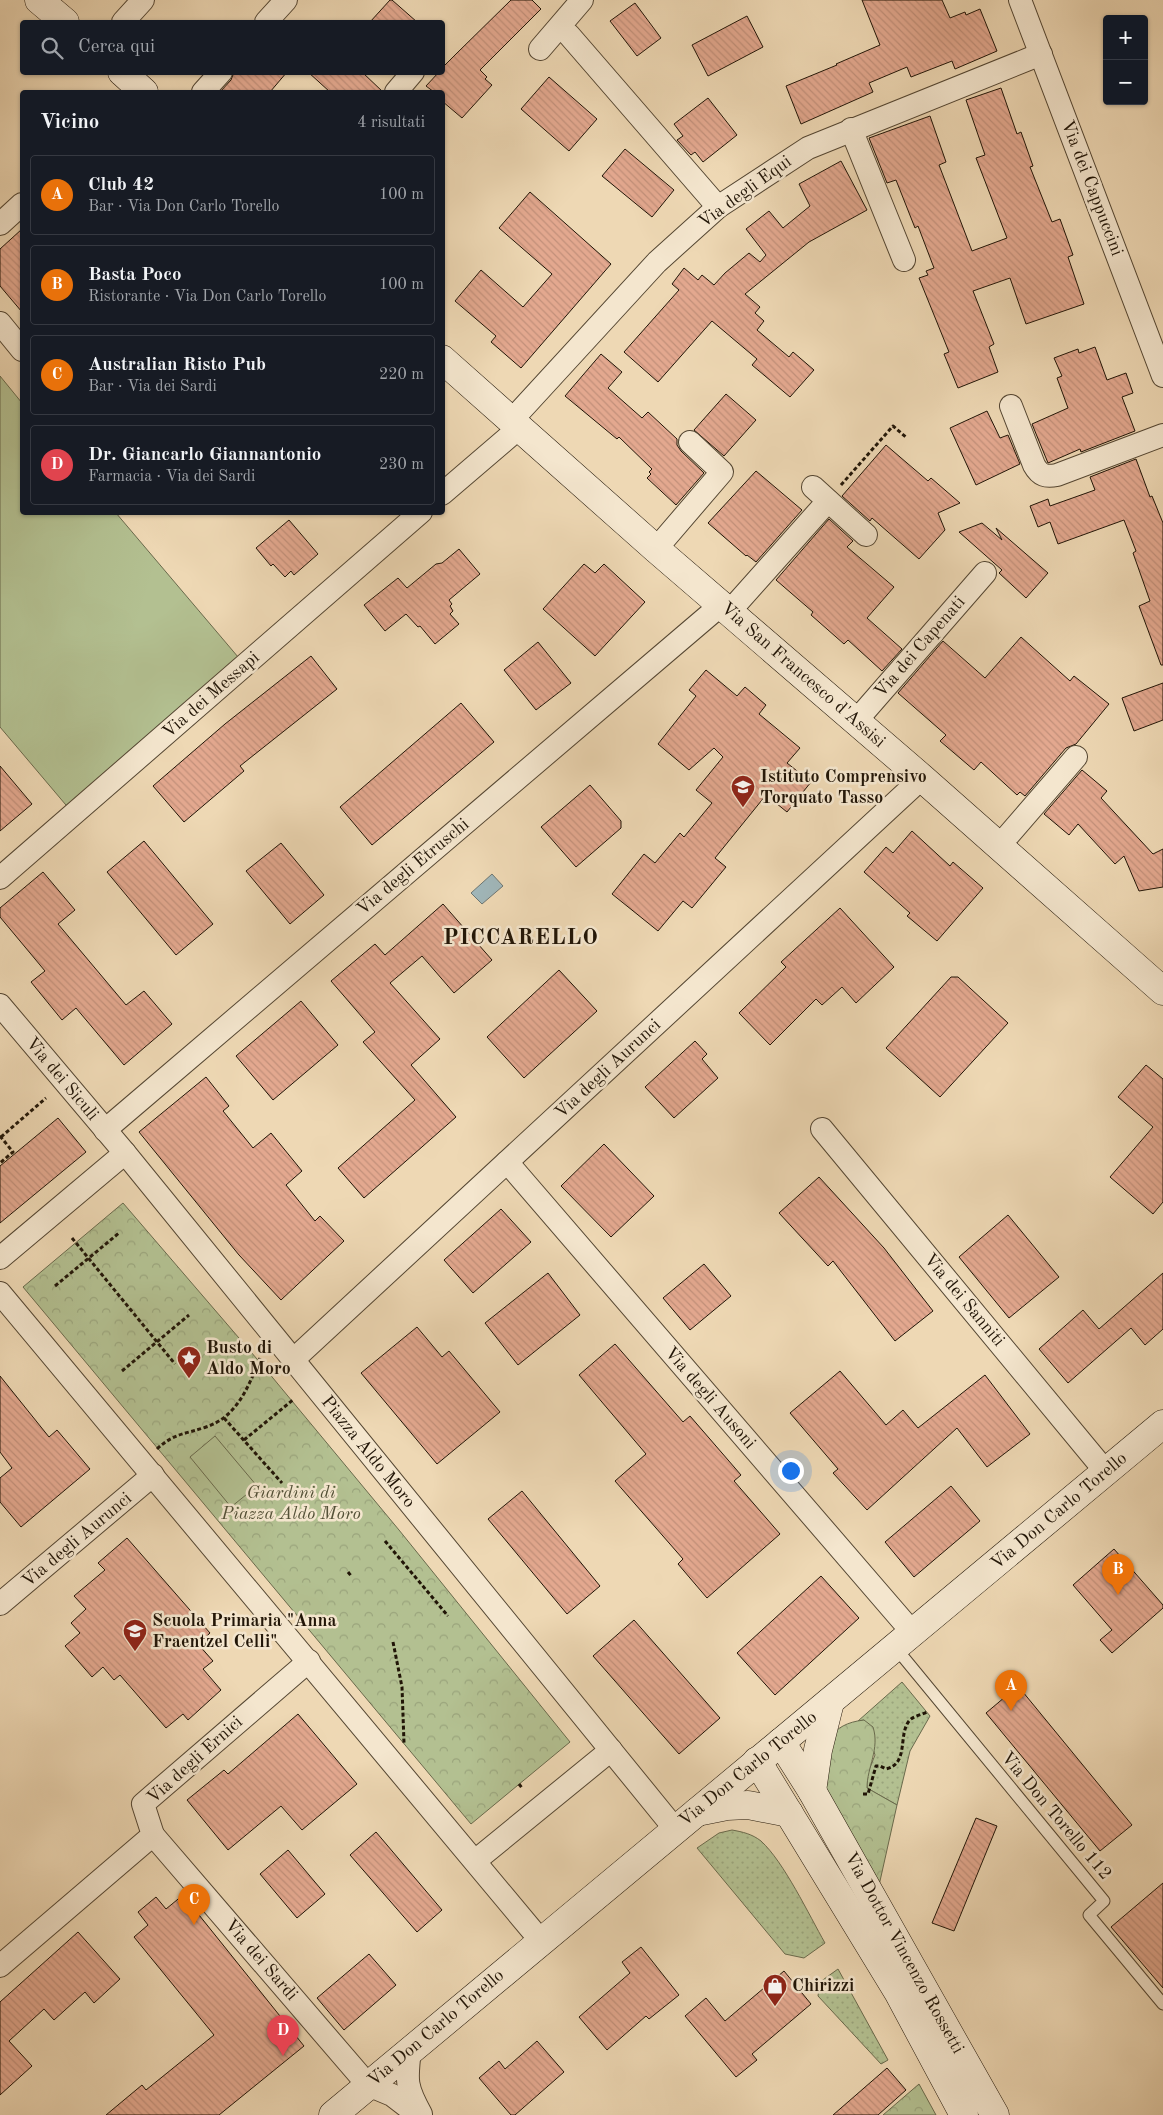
<!DOCTYPE html>
<html lang="it">
<head>
<meta charset="utf-8">
<style>
  body { margin:0; font-family:"Old Standard TT",serif; background:#20242c; color:#f1f3f6 }
  .controls { position:absolute; right:15px; top:15px; display:grid; overflow:hidden; border-radius:5px; box-shadow:0 1px 4px #0004 }
  .controls button { width:45px; height:45px; display:grid; place-items:center; padding:0; border:0; border-bottom:1px solid #363941; background:#171b24; color:#f1f3f6; font:25px sans-serif }
  .you { position:absolute; left:790px; top:1470px; width:18px; height:18px; margin:-12px; border:4px solid #fff; border-radius:50%; background:#1a73e8; box-shadow:0 0 0 8px #1a73e833 }
  .badge { display:grid; place-items:center; width:32px; height:32px; border-radius:50%; background:#c59692; color:#fff; font-size:16px; font-weight:700 }
  .pin { position:absolute; translate:-50% -41px; filter:drop-shadow(0 1px 2px #0008) }
  .pin::after { content:''; position:absolute; top:26px; width:18px; height:15px; background:inherit; clip-path:polygon(0 0,100% 0,50% 100%) }
  .list { margin:0; padding:0; list-style:none }
  h2 { display:flex; justify-content:space-between; align-items:center; height:65px; margin:0; padding:0 20px; font-size:21px }
  h2 small { font-size:16px; font-weight:400; color:#9ea1a6 }
  .list li { display:grid; grid-template-columns:32px 1fr auto; gap:15px; align-items:center; box-sizing:border-box; height:80px; margin:0 10px 10px; padding:0 10px; border:1px solid #363941; border-radius:5px }
  .list b { display:block; font-size:19px; white-space:nowrap }
  .list p { margin:0; font-size:16px; white-space:nowrap; color:#9ea1a6 }
  .list em { font-size:16px; font-style:normal; color:#9ea1a6 }
  .icon { flex:none; width:28px; height:28px; fill:none; stroke:currentColor; stroke-width:2; stroke-linecap:round; stroke-linejoin:round }
  .map { position:relative; flex:none; width:1163px; height:2115px; overflow:hidden }
  .search { position:absolute; background:#171b24; box-shadow:0 1px 4px #0004; left:20px; top:20px; width:425px; height:55px; display:flex; align-items:center; gap:12px; box-sizing:border-box; padding:0 18px; border-radius:5px; color:#9ea1a6; font-size:19px }
  .panel { position:absolute; background:#171b24; box-shadow:0 1px 4px #0004; left:20px; top:90px; width:425px; height:425px; border-radius:5px }
  .map>svg:first-child { display:block }
  .grass { fill:url(#grass-dots); stroke:#6a6a4c }
  .forest { fill:url(#forest-crowns); stroke:#6a6a4c }
  .garden { fill:#b3c091; stroke:#6a6a4c }
  .water { fill:#a0b6b9; stroke:#6d7672 }
  .building { fill:url(#building-back-hatch); stroke:#211507 }
  .lines { fill:none; stroke-linecap:round; stroke-linejoin:round }
  .lane-casing { stroke:#544632; stroke-width:13 }
  .street-casing { stroke:#544632; stroke-width:24 }
  .secondary-casing { stroke:#211507; stroke-width:29 }
  .path { stroke:#211507; stroke-width:3; stroke-dasharray:4 2.5; stroke-linecap:butt }
  .lane { stroke:#f4e6ce; stroke-width:11 }
  .street { stroke:#f4e6ce; stroke-width:22 }
  .secondary { stroke:#f4e6ce; stroke-width:28 }
  .labels { text-anchor:middle; dominant-baseline:central; stroke-width:5; stroke-linejoin:round; paint-order:stroke }
  .street-label { font-size:18px; fill:#211507; stroke:#f4e6ce }
  .poi-label { font-size:18px; font-weight:bold; fill:#211507; stroke:#f4e6ce; text-anchor:start }
  .park-label { font-size:18px; font-style:italic; fill:#545137; stroke:#f4e6ce }
  .district-label { font-size:22px; font-weight:bold; letter-spacing:1px; fill:#211507; stroke:#f4e6ce }
</style>
</head>
<body>
<div class="map">
<svg width="1163" height="2115" viewBox="0 0 1163 2115">
  <defs>
    <pattern id="grass-dots" width="8" height="8" patternUnits="userSpaceOnUse" patternTransform="scale(1.25)"><rect width="8" height="8" fill="#b3c091"/><path d="M2 2h.1M6 6h.1" fill="none" stroke="#9aa47c" stroke-width="1.8" stroke-linecap="round"/></pattern>
    <pattern id="forest-crowns" width="20" height="18" patternUnits="userSpaceOnUse" patternTransform="scale(1.25)"><rect width="20" height="18" fill="#b3c091"/><path d="M2 6a3 3 0 1 1 6 0M12 15a3 3 0 1 1 6 0" fill="none" stroke="#9aa47c"/></pattern>
    <pattern id="building-back-hatch" width="6" height="6" patternUnits="userSpaceOnUse" patternTransform="scale(1.25)"><rect width="6" height="6" fill="#e3a88f"/><path d="M-1 5l2 2M0 0l6 6M5-1l2 2" fill="none" stroke="#c2907a"/></pattern>
  </defs>
  <rect width="100%" height="100%" fill="#eed8b4"/>
  <filter id="stains"><feTurbulence type="fractalNoise" baseFrequency=".004" numOctaves="4"/><feColorMatrix values="0 0 0 0 .2 0 0 0 0 .09 0 0 0 0 .02 0 0 0 .5 -.17"/></filter>
  <radialGradient id="worn" r=".72"><stop offset=".6" stop-color="#630" stop-opacity="0"/><stop offset="1" stop-color="#630" stop-opacity=".3"/></radialGradient>
  <g class="grass">
    <polygon points="902,1682 930,1716 910,1751 897,1805 867,1788 867,1775 875,1755 864,1720 858,1721"/>
    <path d="M 732,1830 C 743,1832 752,1834 761,1841 C 784,1862 809,1915 825,1943 L 804,1958 L 785,1954 L 697,1848 L 719,1833 Z"/>
    <polygon points="838,1969 888,2060 881,2064 818,1996 820,1982"/>
  </g>
  <g class="forest">
    <polygon points="123,1203 263,1366 399,1530 570,1742 471,1824 23,1287"/>
    <path d="M 864,1720 L 873,1727 C 880,1749 867,1767 867,1788 L 897,1805 L 878,1890 L 816,1773 C 826,1744 829,1724 864,1720 Z"/>
    <polygon points="919,2084 936,2115 883,2115"/>
  </g>
  <g class="garden">
    <polygon points="0,376 22,403 22,512 116,513 244,664 71,811 0,727"/>
    <polygon points="215,1436 257,1486 231,1507 190,1457"/>
  </g>
  <polygon class="water" points="492,874 503,886 482,904 471,893"/>
  <g class="building">
    <polygon points="390,0 392,0 417,22 370,22"/>
    <polygon points="511,0 532,0 541,9 480,70 487,77 485,79 492,85 462,118 442,101 442,92 434,92 426,86 439,72 442,72 442,68 457,53"/>
    <polygon points="862,0 942,0 950,18 965,12 966,15 980,9 997,51 955,69 952,61 911,77 907,67 869,83 873,92 801,124 786,86 837,65 836,64 880,45"/>
    <polygon points="635,3 661,38 637,56 610,21"/>
    <polygon points="747,16 763,47 708,76 692,45"/>
    <polygon points="234,72 287,72 270,92 220,92 231,80"/>
    <polygon points="308,72 362,72 383,92 330,92"/>
    <polygon points="549,77 597,119 569,151 521,109"/>
    <polygon points="1001,88 1017,134 1021,132 1033,166 1030,167 1052,222 1060,219 1073,255 1068,257 1084,304 1026,324 1010,278 973,291 994,344 989,347 998,372 958,388 944,354 949,352 919,278 928,275 926,271 934,268 918,226 915,228 896,180 887,183 869,138 930,116 946,162 939,165 972,251 1007,238 976,158 985,155 966,100"/>
    <polygon points="708,98 737,135 703,162 695,152 691,155 677,140 683,136 674,124"/>
    <polygon points="625,149 674,190 652,217 602,176"/>
    <polygon points="841,161 867,210 809,242 745,294 760,307 755,313 764,321 757,330 789,357 793,352 814,370 790,397 752,365 757,359 712,321 658,382 624,352 679,290 672,284 684,268 698,280 702,275 714,285 725,273 749,253 760,262 766,255 746,229 769,211 783,228 810,206 799,184"/>
    <polygon points="530,192 611,264 521,368 491,342 496,336 455,301 481,270 523,307 552,274 499,228"/>
    <polygon points="22,229 22,312 0,286 0,249"/>
    <polygon points="1095,347 1107,380 1126,373 1133,393 1122,397 1135,431 1081,452 1080,449 1048,463 1032,424 1068,408 1057,378 1062,376 1054,358 1078,349 1079,353"/>
    <polygon points="601,354 622,372 608,388 642,418 648,412 677,439 677,445 681,451 704,473 676,505 647,478 651,474 649,472 652,469 619,437 617,439 565,396"/>
    <polygon points="726,394 756,420 724,456 694,430"/>
    <polygon points="987,411 1000,438 1008,435 1020,464 976,485 950,428"/>
    <polygon points="886,445 928,481 931,478 960,503 938,513 945,530 919,559 872,518 870,521 842,496"/>
    <polygon points="1136,459 1150,497 1152,496 1163,523 1163,665 1161,665 1139,606 1150,601 1133,553 1136,551 1124,520 1058,544 1050,522 1038,527 1030,506 1048,499 1050,506 1095,490 1090,477"/>
    <polygon points="756,471 802,510 756,562 747,555 746,556 708,523"/>
    <polygon points="829,519 853,541 847,547 894,587 867,618 902,649 882,671 848,640 844,644 811,615 813,612 776,580"/>
    <polygon points="289,520 318,554 294,575 291,571 285,577 273,564 271,566 256,548"/>
    <polygon points="982,523 1002,540 996,528 1048,573 1026,598 999,573 1002,570 959,532"/>
    <polygon points="459,549 480,574 449,600 452,604 450,606 453,611 450,614 459,624 435,644 420,626 418,627 406,614 385,631 364,605 398,578 407,588 436,564 442,563"/>
    <polygon points="584,564 595,573 604,564 645,602 595,656 543,609"/>
    <polygon points="1021,637 1070,681 1074,676 1109,704 1076,744 1066,748 1025,796 1020,792 1017,795 981,762 974,770 940,741 946,735 898,693 943,641 985,678"/>
    <polygon points="538,642 571,683 536,710 504,670"/>
    <polygon points="311,656 337,689 240,766 244,771 184,822 153,786 225,724"/>
    <polygon points="706,670 737,696 745,687 766,705 759,714 800,748 787,763 811,782 787,812 766,795 715,858 726,867 692,908 683,901 658,931 612,894 644,854 655,863 680,833 684,837 712,803 696,790 723,757 714,748 689,770 658,744 696,696 689,690"/>
    <polygon points="1163,683 1163,720 1134,731 1122,698"/>
    <polygon points="461,703 494,742 372,845 340,807"/>
    <polygon points="0,766 32,804 0,831"/>
    <polygon points="1082,770 1107,791 1101,798 1153,854 1163,849 1163,887 1139,891 1124,856 1115,864 1078,824 1069,835 1044,814"/>
    <polygon points="590,785 621,821 621,828 576,867 541,827"/>
    <polygon points="912,831 950,866 953,862 983,888 937,941 907,916 910,913 864,872 886,847 893,853"/>
    <polygon points="144,841 213,924 176,955 107,872"/>
    <polygon points="281,843 324,895 290,924 246,871"/>
    <polygon points="43,872 75,910 58,924 126,1005 144,991 172,1024 124,1065 76,1008 62,1020 31,982 45,971 0,917 0,908"/>
    <polygon points="443,904 492,960 454,993 422,956 390,983 440,1039 411,1065 456,1117 364,1198 338,1168 415,1100 363,1042 375,1032 331,981 375,944 385,955"/>
    <polygon points="840,908 894,967 856,1003 842,987 822,1005 816,999 770,1045 739,1013 786,967 781,962"/>
    <polygon points="559,970 597,1011 524,1078 487,1037"/>
    <polygon points="951,977 958,977 1008,1023 940,1097 886,1048"/>
    <polygon points="301,1001 338,1045 273,1100 236,1056"/>
    <polygon points="695,1041 707,1054 702,1059 718,1078 674,1118 645,1087"/>
    <polygon points="1146,1065 1163,1079 1163,1202 1153,1214 1110,1177 1153,1127 1118,1097"/>
    <polygon points="206,1077 229,1106 223,1111 253,1148 271,1133 302,1171 286,1185 315,1221 320,1216 344,1241 281,1300 239,1255 139,1132"/>
    <polygon points="58,1118 86,1152 0,1223 0,1166"/>
    <polygon points="604,1144 654,1196 611,1237 561,1186"/>
    <polygon points="819,1177 884,1248 933,1311 895,1341 833,1261 828,1266 779,1213"/>
    <polygon points="501,1209 531,1242 473,1293 444,1260"/>
    <polygon points="1008,1215 1059,1277 1009,1318 959,1257"/>
    <polygon points="704,1264 731,1296 690,1330 663,1298"/>
    <polygon points="548,1273 580,1315 518,1365 485,1323"/>
    <polygon points="1163,1273 1163,1329 1145,1345 1131,1328 1068,1383 1039,1349 1083,1310 1099,1329"/>
    <polygon points="417,1327 442,1357 449,1351 500,1412 437,1464 361,1373"/>
    <polygon points="615,1344 683,1422 690,1416 741,1475 734,1481 780,1534 707,1598 678,1564 683,1559 615,1481 646,1454 579,1375"/>
    <polygon points="840,1371 886,1425 903,1410 918,1428 985,1375 1030,1434 987,1467 957,1428 867,1510 833,1473 838,1469 790,1413"/>
    <polygon points="0,1376 49,1437 57,1430 90,1469 21,1527 0,1502 0,1478 12,1468 0,1452"/>
    <polygon points="951,1486 980,1521 914,1577 885,1542"/>
    <polygon points="522,1491 600,1586 567,1614 488,1519"/>
    <polygon points="127,1538 210,1633 198,1644 213,1661 203,1669 221,1690 188,1720 183,1714 166,1728 120,1675 114,1680 103,1667 92,1677 65,1646 80,1633 71,1623 86,1609 74,1596 105,1570 98,1563"/>
    <polygon points="1114,1549 1163,1605 1163,1608 1112,1653 1100,1640 1112,1630 1073,1585"/>
    <polygon points="821,1576 859,1618 775,1695 737,1653"/>
    <polygon points="634,1620 720,1718 679,1754 593,1656"/>
    <polygon points="1018,1686 1132,1825 1100,1851 986,1713"/>
    <polygon points="298,1714 357,1784 302,1830 281,1806 228,1850 187,1800 224,1770 228,1774"/>
    <polygon points="976,1818 997,1826 954,1931 932,1923"/>
    <polygon points="376,1832 442,1910 417,1932 350,1855"/>
    <polygon points="288,1850 325,1894 297,1918 260,1874"/>
    <polygon points="1163,1883 1163,1988 1111,1927"/>
    <polygon points="183,1895 304,2046 219,2115 106,2115 142,2085 146,2090 214,2035 134,1937 148,1925 138,1912 156,1897 166,1909"/>
    <polygon points="78,1932 120,1979 94,2003 85,1992 54,2020 44,2009 9,2041 32,2066 0,2095 0,2002"/>
    <polygon points="641,1947 679,1995 649,2019 646,2016 607,2050 579,2017 630,1973 622,1962"/>
    <polygon points="369,1954 396,1985 344,2030 317,1998"/>
    <polygon points="784,1971 811,2004 752,2054 757,2060 736,2077 685,2016 706,1998 725,2021"/>
    <polygon points="537,2041 564,2072 515,2115 511,2115 479,2078 499,2061 505,2069"/>
    <polygon points="887,2068 906,2090 878,2115 833,2115"/>
  </g>
  <g class="lines">
    <defs>
      <polyline id="lane" points="895,1647 1104,1901 1089,1915 1163,2004"/>
      <g id="street">
        <polyline points="1020,0 1163,376"/>
        <polyline points="123,22 143,0"/>
        <polyline points="266,22 286,0"/>
        <polyline points="569,35 718,207"/>
        <polyline points="540,49 582,0"/>
        <polyline points="203,92 221,72"/>
        <polyline points="396,92 413,72"/>
        <polyline points="851,129 904,260"/>
        <polyline points="0,224 22,204"/>
        <polyline points="0,323 22,350"/>
        <path d="M 1011,406 L 1034,465 C 1040,476 1046,477 1057,475 L 1163,435"/>
        <polyline points="511,421 657,262 718,207 808,148 1041,54"/>
        <polyline points="813,487 866,535"/>
        <polyline points="442,494 519,428"/>
        <polyline points="656,549 722,472 690,442"/>
        <polyline points="729,612 828,501"/>
        <polyline points="856,721 985,573"/>
        <polyline points="999,846 1076,757"/>
        <polyline points="0,878 421,512"/>
        <polyline points="0,1005 125,1153 675,1829"/>
        <polyline points="822,1129 1106,1472"/>
        <polyline points="105,1130 721,605"/>
        <polyline points="507,1162 913,1633"/>
        <polyline points="0,1258 125,1153"/>
        <polyline points="0,1293 541,1941"/>
        <polyline points="293,1360 922,778"/>
        <polyline points="0,1604 153,1475"/>
        <polyline points="153,1835 368,2085 392,2095 418,2115"/>
        <polyline points="475,1861 611,1750"/>
        <polyline points="0,1966 153,1835 143,1804 309,1661"/>
        <path d="M 410,2050 C 406,2081 406,2087 421,2114"/>
      </g>
      <g id="secondary">
        <polyline points="39,0 65,22"/>
        <polyline points="122,72 144,92"/>
        <polyline points="442,359 656,549 922,778 1163,991"/>
        <polyline points="781,1742 812,1791 995,2115"/>
        <polyline points="757,1761 898,1992 964,2115"/>
        <polyline points="812,1791 818,1750 830,1702"/>
        <polyline points="697,1812 727,1806 748,1805 789,1813"/>
        <polyline points="333,2115 1163,1424"/>
      </g>
    </defs>
    <use href="#lane" class="lane-casing"/>
    <use href="#street" class="street-casing"/>
    <use href="#secondary" class="secondary-casing"/>
    <g class="path">
      <polyline points="841,485 893,426 907,438"/>
      <polyline points="0,1136 13,1152 0,1163"/>
      <polyline points="1,1137 46,1098"/>
      <polyline points="72,1238 175,1364"/>
      <polyline points="55,1286 119,1233"/>
      <polyline points="122,1371 189,1315"/>
      <polyline points="224,1418 282,1483"/>
      <polyline points="244,1440 294,1399"/>
      <path d="M 157,1449 C 174,1433 186,1434 206,1427 C 237,1417 249,1386 260,1358"/>
      <polyline points="385,1541 448,1616"/>
      <polyline points="348,1572 352,1577"/>
      <polyline points="393,1642 402,1687 404,1743"/>
      <polyline points="519,1784 522,1788"/>
      <path d="M 863,1794 L 868,1794 L 876,1766 L 880,1766 L 886,1769 C 909,1764 898,1735 909,1721 C 913,1716 921,1715 927,1712"/>
    </g>
    <use href="#lane" class="lane"/>
    <use href="#street" class="street"/>
    <use href="#secondary" class="secondary"/>
  </g>
  <defs>
    <symbol id="school-pin" viewBox="-11 -11 22 30"><path d="M0 17L-7.5 6A9.5 9.5 0 1 1 7.5 6Z" fill="#8f2418" stroke="#f4e6ce"/><path d="M0-5L7-2L0 1L-7-2ZM-4 1L0 2.5L4 1V4Q0 6-4 4Z" fill="#fff"/></symbol>
    <symbol id="sight-pin" viewBox="-11 -11 22 30"><path d="M0 17L-7.5 6A9.5 9.5 0 1 1 7.5 6Z" fill="#8f2418" stroke="#f4e6ce"/><path d="M0-6L1.8-2.2L6-1.7L2.9 1.2L3.7 5.4L0 3.3L-3.7 5.4L-2.9 1.2L-6-1.7L-1.8-2.2Z" fill="#fff"/></symbol>
    <symbol id="shop-pin" viewBox="-11 -11 22 30"><path d="M0 17L-7.5 6A9.5 9.5 0 1 1 7.5 6Z" fill="#8f2418" stroke="#f4e6ce"/><path d="M-5-2.5h2.3a2.7 3.5 0 0 1 5.4 0H5L5.5 6h-11ZM-1.5-2.5h3a1.5 2.3 0 0 0-3 0Z" fill="#fff"/></symbol>
  </defs>
  <g fill-rule="evenodd">
    <use href="#school-pin" x="729" y="773" width="28" height="38"/>
    <use href="#sight-pin" x="175" y="1344" width="28" height="38"/>
    <use href="#school-pin" x="121" y="1617" width="28" height="38"/>
    <use href="#shop-pin" x="761" y="1972" width="28" height="38"/>
  </g>
  <g class="labels">
    <g class="street-label">
      <text transform="translate(1092 188) rotate(69)">Via dei Cappuccini</text>
      <text transform="translate(745 192) rotate(-36)">Via degli Equi</text>
      <text transform="translate(920 647) rotate(-49)">Via dei Capenati</text>
      <text transform="translate(803 675) rotate(41)">Via San Francesco d'Assisi</text>
      <text transform="translate(211 695) rotate(-41)">Via dei Messapi</text>
      <text transform="translate(413 867) rotate(-40)">Via degli Etruschi</text>
      <text transform="translate(608 1069) rotate(-43)">Via degli Aurunci</text>
      <text transform="translate(62 1079) rotate(50)">Via dei Siculi</text>
      <text transform="translate(964 1300) rotate(50)">Via dei Sanniti</text>
      <text transform="translate(710 1398) rotate(49)">Via degli Ausoni</text>
      <text transform="translate(368 1452) rotate(51)">Piazza Aldo Moro</text>
      <text transform="translate(1059 1511) rotate(-40)">Via Don Carlo Torello</text>
      <text transform="translate(77 1540) rotate(-40)">Via degli Aurunci</text>
      <text transform="translate(195 1760) rotate(-42)">Via degli Ernici</text>
      <text transform="translate(748 1769) rotate(-39)">Via Don Carlo Torello</text>
      <text transform="translate(1056 1816) rotate(50)">Via Don Torello 112</text>
      <text transform="translate(904 1953) rotate(61)">Via Dottor Vincenzo Rossetti</text>
      <text transform="translate(261 1960) rotate(49)">Via dei Sardi</text>
      <text transform="translate(436 2028) rotate(-40)">Via Don Carlo Torello</text>
    </g>
    <g class="poi-label">
      <text x="760" y="777">Istituto Comprensivo<tspan x="760" dy="21">Torquato Tasso</tspan></text>
      <text x="206" y="1348">Busto di<tspan x="206" dy="21">Aldo Moro</tspan></text>
      <text x="152" y="1621">Scuola Primaria "Anna<tspan x="152" dy="21">Fraentzel Celli"</tspan></text>
      <text x="792" y="1986">Chirizzi</text>
    </g>
    <g class="park-label">
      <text x="291" y="1493">Giardini di<tspan x="291" dy="21">Piazza Aldo Moro</tspan></text>
    </g>
    <g class="district-label">
      <text x="521" y="938">PICCARELLO</text>
    </g>
  </g>
  <rect width="100%" height="100%" filter="url(#stains)"/>
  <rect width="100%" height="100%" fill="url(#worn)"/>
</svg>
<div class="controls">
<button>+</button>
<button>−</button>
</div>
<div class="you"></div>
<div class="pin badge" style="left:1011px;top:1711px;background:#e8710a">A</div>
<div class="pin badge" style="left:1118px;top:1595px;background:#e8710a">B</div>
<div class="pin badge" style="left:194px;top:1925px;background:#e8710a">C</div>
<div class="pin badge" style="left:283px;top:2056px;background:#e0444e">D</div>
<div class="search"><svg class="icon" aria-label="search" viewBox="0 0 24 24"><circle cx="10" cy="10" r="6"/><path d="M15 15l6 6"/></svg>Cerca qui</div>
<section class="panel">
<h2>Vicino<small>4 risultati</small></h2>
<ul class="list">
<li><span class="badge" style="background:#e8710a">A</span><div><b>Club 42</b><p>Bar · Via Don Carlo Torello</p></div><em>100 m</em></li>
<li><span class="badge" style="background:#e8710a">B</span><div><b>Basta Poco</b><p>Ristorante · Via Don Carlo Torello</p></div><em>100 m</em></li>
<li><span class="badge" style="background:#e8710a">C</span><div><b>Australian Risto Pub</b><p>Bar · Via dei Sardi</p></div><em>220 m</em></li>
<li><span class="badge" style="background:#e0444e">D</span><div><b>Dr. Giancarlo Giannantonio</b><p>Farmacia · Via dei Sardi</p></div><em>230 m</em></li>
</ul>
</section>
</div>
</body>
</html>
